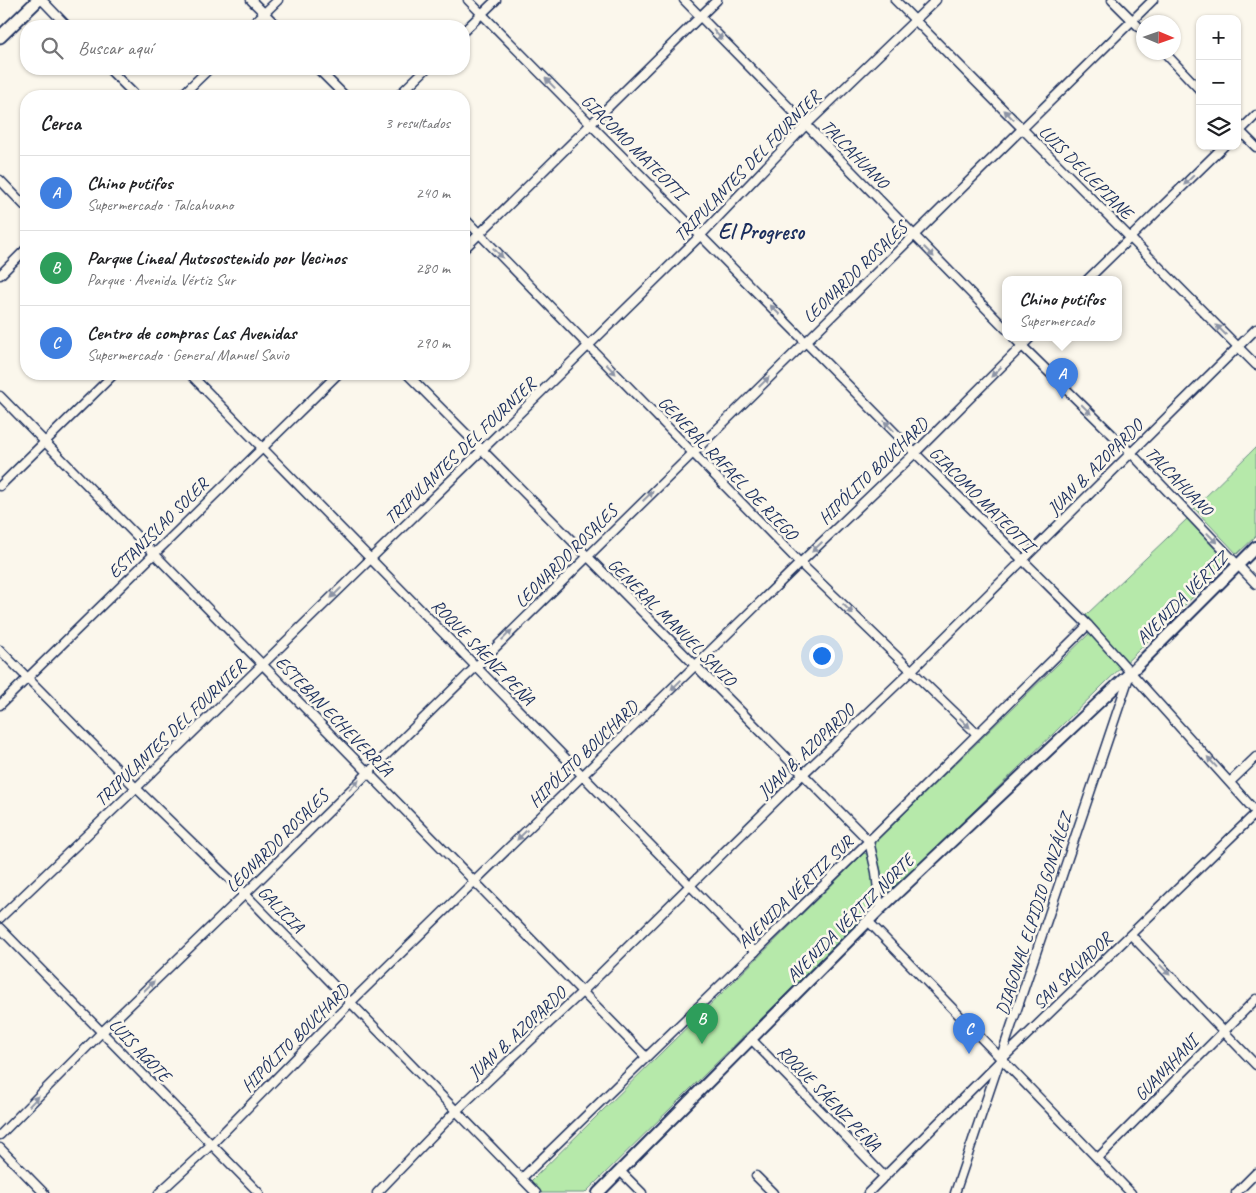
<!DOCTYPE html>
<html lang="es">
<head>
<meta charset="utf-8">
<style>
  body { margin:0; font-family:Caveat,sans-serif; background:#f2f2f2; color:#202124 }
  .controls { position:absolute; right:15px; top:15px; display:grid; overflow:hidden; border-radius:10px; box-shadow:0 1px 4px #0004 }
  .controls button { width:45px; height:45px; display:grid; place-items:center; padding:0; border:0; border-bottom:1px solid #e0e0e0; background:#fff; color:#202124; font:25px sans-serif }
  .compass { position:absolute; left:1136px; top:15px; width:45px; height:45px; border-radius:50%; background:#fff; box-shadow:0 1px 4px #0004; rotate:92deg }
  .you { position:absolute; left:821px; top:655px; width:18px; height:18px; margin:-12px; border:4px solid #fff; border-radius:50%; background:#1a73e8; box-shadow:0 0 0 8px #1a73e833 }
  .badge { display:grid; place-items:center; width:32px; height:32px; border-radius:50%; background:#1b2f5e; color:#fff; font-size:16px; font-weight:700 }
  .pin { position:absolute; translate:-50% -41px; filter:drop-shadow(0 1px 2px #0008) }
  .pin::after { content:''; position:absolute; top:26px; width:18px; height:15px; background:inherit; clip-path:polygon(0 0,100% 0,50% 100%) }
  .popup { position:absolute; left:1002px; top:276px; width:120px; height:65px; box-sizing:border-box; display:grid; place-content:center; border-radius:10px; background:#fff; filter:drop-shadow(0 1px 4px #0005); font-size:16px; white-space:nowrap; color:#757577 }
  .popup b { font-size:19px; color:#202124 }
  .popup::after { content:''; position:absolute; left:50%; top:100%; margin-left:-10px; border:10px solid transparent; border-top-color:#fff }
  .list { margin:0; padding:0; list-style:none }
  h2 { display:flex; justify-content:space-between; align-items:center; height:65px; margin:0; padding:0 20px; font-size:21px }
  h2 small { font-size:16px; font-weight:400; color:#757577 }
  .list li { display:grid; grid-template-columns:32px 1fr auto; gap:15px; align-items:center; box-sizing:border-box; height:75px; padding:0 20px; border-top:1px solid #e0e0e0 }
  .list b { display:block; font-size:19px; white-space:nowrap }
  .list p { margin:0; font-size:16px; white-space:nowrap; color:#757577 }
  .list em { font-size:16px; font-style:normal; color:#757577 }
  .icon { flex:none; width:28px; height:28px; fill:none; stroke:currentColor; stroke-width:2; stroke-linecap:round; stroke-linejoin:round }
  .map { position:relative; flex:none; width:1256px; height:1193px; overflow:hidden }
  .search { position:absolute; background:#fff; box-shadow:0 1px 4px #0004; left:20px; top:20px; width:450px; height:55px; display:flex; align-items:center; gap:12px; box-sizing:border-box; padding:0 18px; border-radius:20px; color:#757577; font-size:19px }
  .panel { position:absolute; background:#fff; box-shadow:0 1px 4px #0004; left:20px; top:90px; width:450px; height:290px; border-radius:20px }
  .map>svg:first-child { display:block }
  .green { fill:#b6e9aa; stroke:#688c84 }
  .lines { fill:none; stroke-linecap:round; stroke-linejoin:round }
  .minor-casing { stroke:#1b2f5e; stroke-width:11 }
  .tertiary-casing { stroke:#1b2f5e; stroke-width:14 }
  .secondary-casing { stroke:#1b2f5e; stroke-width:15 }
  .minor { stroke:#fbf7ec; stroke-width:8 }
  .tertiary { stroke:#fbf7ec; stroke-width:10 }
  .secondary { stroke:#fbf7ec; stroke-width:11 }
  .oneway { fill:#8b93a5 }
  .labels { text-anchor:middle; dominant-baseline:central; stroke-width:5; stroke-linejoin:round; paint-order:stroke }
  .street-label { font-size:18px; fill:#1b2f5e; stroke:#fbf7ec }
  .district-label { font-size:22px; font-weight:bold; fill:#1b2f5e; stroke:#fbf7ec }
</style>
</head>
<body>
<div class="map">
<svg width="1256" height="1193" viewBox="0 0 1256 1193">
  <rect width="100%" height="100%" fill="#fbf7ec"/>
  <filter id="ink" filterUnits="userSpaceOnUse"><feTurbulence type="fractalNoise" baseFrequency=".02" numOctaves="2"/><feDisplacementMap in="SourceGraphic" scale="10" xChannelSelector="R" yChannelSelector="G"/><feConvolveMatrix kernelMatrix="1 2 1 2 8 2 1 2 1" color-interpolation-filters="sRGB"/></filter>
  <g filter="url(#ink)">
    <g class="green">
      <polygon points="1256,447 1256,536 1237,554 1194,508"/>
      <polygon points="1187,519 1228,563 887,896 874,843 1096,627 1086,615"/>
      <path d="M 864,853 L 867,854 C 870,867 878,895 874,907 L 585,1193 L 542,1193 L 531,1181 Z"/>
    </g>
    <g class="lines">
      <defs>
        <g id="minor">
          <polyline points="42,0 67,26"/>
          <polyline points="251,0 277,26"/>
          <polyline points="468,0 915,453 1088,625 1256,812"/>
          <polyline points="684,0 1006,329"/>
          <polyline points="895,0 1256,365"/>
          <polyline points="1112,0 1144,32"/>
          <polyline points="251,26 278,0"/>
          <polyline points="464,31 496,0"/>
          <polyline points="1164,52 1200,90"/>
          <polyline points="109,69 136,96"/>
          <polyline points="318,69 345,96"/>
          <polyline points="181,96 209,69"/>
          <polyline points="398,96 426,69"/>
          <polyline points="1237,128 1256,147"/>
          <polyline points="1238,133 1256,115"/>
          <polyline points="0,180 26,207"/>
          <polyline points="464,218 800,563 977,734"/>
          <polyline points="464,249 717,0"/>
          <polyline points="0,275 26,249"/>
          <polyline points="1087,280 1224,146"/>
          <polyline points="1014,338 1131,453 1256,584"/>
          <polyline points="190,374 755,952"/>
          <polyline points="407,374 869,841 876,872 880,909"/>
          <polyline points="0,396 646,1057"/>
          <polyline points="0,486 114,374"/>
          <polyline points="0,650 136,788 245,894 536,1193"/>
          <polyline points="0,705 338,374"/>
          <polyline points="1230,782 1256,757"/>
          <polyline points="0,918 136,788 482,450 701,235 806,125 936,0"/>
          <polyline points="868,921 1131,1193"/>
          <polyline points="0,928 259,1193"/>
          <polyline points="1131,935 1256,1065"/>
          <polyline points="752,1040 885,1177"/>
          <polyline points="0,1135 102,1032 245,894 1153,0"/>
          <polyline points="0,1148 44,1193"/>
          <polyline points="1098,1158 1256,999"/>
          <polyline points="620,1171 642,1193"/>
          <polyline points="756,1176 773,1193"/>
          <polyline points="522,1178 869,841 1088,625"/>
          <polyline points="159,1193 212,1144 350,1003 800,563 915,453 1030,338"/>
          <polyline points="377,1193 456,1111 583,991 802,775 912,670 1256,329"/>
          <polyline points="868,1193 1002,1059 1256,813"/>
          <polyline points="955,1193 1130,674"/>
          <polyline points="1236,1193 1256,1173"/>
        </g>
        <polyline id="tertiary" points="598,1193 880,909 1130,673 1256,547"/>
        <polyline id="secondary" points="0,37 38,0"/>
      </defs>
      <use href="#minor" class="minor-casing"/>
      <use href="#tertiary" class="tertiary-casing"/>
      <use href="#secondary" class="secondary-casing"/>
      <use href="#minor" class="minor"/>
      <use href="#tertiary" class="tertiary"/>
      <use href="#secondary" class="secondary"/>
    </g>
    <defs><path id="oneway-solid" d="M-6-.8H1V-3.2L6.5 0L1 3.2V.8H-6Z" transform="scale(1.25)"/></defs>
    <g class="oneway">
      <use href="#oneway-solid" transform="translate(718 35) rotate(46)"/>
      <use href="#oneway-solid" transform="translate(550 83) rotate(-134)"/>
      <use href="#oneway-solid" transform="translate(1009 115) rotate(-134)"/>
      <use href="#oneway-solid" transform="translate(1189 180) rotate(136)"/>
      <use href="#oneway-solid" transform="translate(929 252) rotate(45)"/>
      <use href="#oneway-solid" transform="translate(498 253) rotate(46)"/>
      <use href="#oneway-solid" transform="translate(775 310) rotate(-135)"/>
      <use href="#oneway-solid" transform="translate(1221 330) rotate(-135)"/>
      <use href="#oneway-solid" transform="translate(611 369) rotate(46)"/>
      <use href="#oneway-solid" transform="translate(996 372) rotate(135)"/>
      <use href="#oneway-solid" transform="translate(764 382) rotate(-45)"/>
      <use href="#oneway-solid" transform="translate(1086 409) rotate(45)"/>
      <use href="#oneway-solid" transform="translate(889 426) rotate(-134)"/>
      <use href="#oneway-solid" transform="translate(648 496) rotate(-44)"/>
      <use href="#oneway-solid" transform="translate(1212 538) rotate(46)"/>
      <use href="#oneway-solid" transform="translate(817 547) rotate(136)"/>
      <use href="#oneway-solid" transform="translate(336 593) rotate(136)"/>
      <use href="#oneway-solid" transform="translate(848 609) rotate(44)"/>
      <use href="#oneway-solid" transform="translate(507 635) rotate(-45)"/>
      <use href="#oneway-solid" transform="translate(676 685) rotate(136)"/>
      <use href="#oneway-solid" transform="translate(965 723) rotate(44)"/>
      <use href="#oneway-solid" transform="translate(1212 762) rotate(-132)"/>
      <use href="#oneway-solid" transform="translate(354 785) rotate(-45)"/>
      <use href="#oneway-solid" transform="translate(522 835) rotate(136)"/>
      <use href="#oneway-solid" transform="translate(1165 970) rotate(46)"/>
      <use href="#oneway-solid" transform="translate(149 986) rotate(-44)"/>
      <use href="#oneway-solid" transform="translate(34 1101) rotate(-46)"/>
    </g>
  </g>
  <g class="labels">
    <g class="street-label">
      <text transform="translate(634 147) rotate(45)">GIACOMO MATEOTTI</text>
      <text transform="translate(855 154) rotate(46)">TALCAHUANO</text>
      <text transform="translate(747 166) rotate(-46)">TRIPULANTES DEL FOURNIER</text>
      <text transform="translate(1086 172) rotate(45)">LUIS DELLEPIANE</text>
      <text transform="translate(855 272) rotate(-44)">LEONARDO ROSALES</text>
      <text transform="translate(460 451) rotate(-44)">TRIPULANTES DEL FOURNIER</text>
      <text transform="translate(1095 467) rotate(-45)">JUAN B. AZOPARDO</text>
      <text transform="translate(728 468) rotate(46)">GENERAL RAFAEL DE RIEGO</text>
      <text transform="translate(873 471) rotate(-44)">HIPÓLITO BOUCHARD</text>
      <text transform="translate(1179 481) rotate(46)">TALCAHUANO</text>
      <text transform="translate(982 499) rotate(45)">GIACOMO MATEOTTI</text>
      <text transform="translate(158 528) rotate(-45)">ESTANISLAO SOLER</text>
      <text transform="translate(566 556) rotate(-45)">LEONARDO ROSALES</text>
      <text transform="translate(1182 598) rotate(-45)">AVENIDA VÉRTIZ</text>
      <text transform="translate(672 622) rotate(45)">GENERAL MANUEL SAVIO</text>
      <text transform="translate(483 652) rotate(46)">ROQUE SÁENZ PEÑA</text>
      <text transform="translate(334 716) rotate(46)">ESTEBAN ECHEVERRÍA</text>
      <text transform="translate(170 733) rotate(-44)">TRIPULANTES DEL FOURNIER</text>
      <text transform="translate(806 751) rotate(-44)">JUAN B. AZOPARDO</text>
      <text transform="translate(583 754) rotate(-44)">HIPÓLITO BOUCHARD</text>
      <text transform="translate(277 841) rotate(-45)">LEONARDO ROSALES</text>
      <text transform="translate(795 892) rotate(-44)">AVENIDA VÉRTIZ SUR</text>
      <text transform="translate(281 909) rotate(46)">GALICIA</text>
      <text transform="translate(1034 914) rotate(-72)">DIAGONAL ELPIDIO GONZÁLEZ</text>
      <text transform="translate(850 918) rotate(-45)">AVENIDA VÉRTIZ NORTE</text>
      <text transform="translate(1072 971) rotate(-44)">SAN SALVADOR</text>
      <text transform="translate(517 1033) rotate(-43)">JUAN B. AZOPARDO</text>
      <text transform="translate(295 1038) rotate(-45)">HIPÓLITO BOUCHARD</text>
      <text transform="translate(140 1050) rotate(46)">LUIS AGOTE</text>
      <text transform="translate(1166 1068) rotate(-46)">GUANAHANI</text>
      <text transform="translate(829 1098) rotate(46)">ROQUE SÁENZ PEÑA</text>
    </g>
    <g class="district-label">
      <text x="761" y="232">El Progreso</text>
    </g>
  </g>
</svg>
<div class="controls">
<button>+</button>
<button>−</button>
<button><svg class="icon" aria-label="layers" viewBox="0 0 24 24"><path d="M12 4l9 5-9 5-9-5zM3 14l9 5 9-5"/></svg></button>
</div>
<svg class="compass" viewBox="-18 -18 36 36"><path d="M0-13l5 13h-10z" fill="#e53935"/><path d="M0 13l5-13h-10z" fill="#757577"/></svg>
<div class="you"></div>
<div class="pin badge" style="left:1062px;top:399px;background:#3f7fe0">A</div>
<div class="popup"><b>Chino putifos</b>Supermercado</div>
<div class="pin badge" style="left:702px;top:1044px;background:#2e9e5b">B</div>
<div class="pin badge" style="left:969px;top:1054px;background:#3f7fe0">C</div>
<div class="search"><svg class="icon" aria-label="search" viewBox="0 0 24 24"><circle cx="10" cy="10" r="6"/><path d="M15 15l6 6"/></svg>Buscar aquí</div>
<section class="panel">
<h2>Cerca<small>3 resultados</small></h2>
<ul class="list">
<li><span class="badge" style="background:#3f7fe0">A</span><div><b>Chino putifos</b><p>Supermercado · Talcahuano</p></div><em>240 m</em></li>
<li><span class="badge" style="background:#2e9e5b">B</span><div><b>Parque Lineal Autosostenido por Vecinos</b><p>Parque · Avenida Vértiz Sur</p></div><em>280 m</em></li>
<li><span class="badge" style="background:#3f7fe0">C</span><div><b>Centro de compras Las Avenidas</b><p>Supermercado · General Manuel Savio</p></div><em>290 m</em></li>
</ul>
</section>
</div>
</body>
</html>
